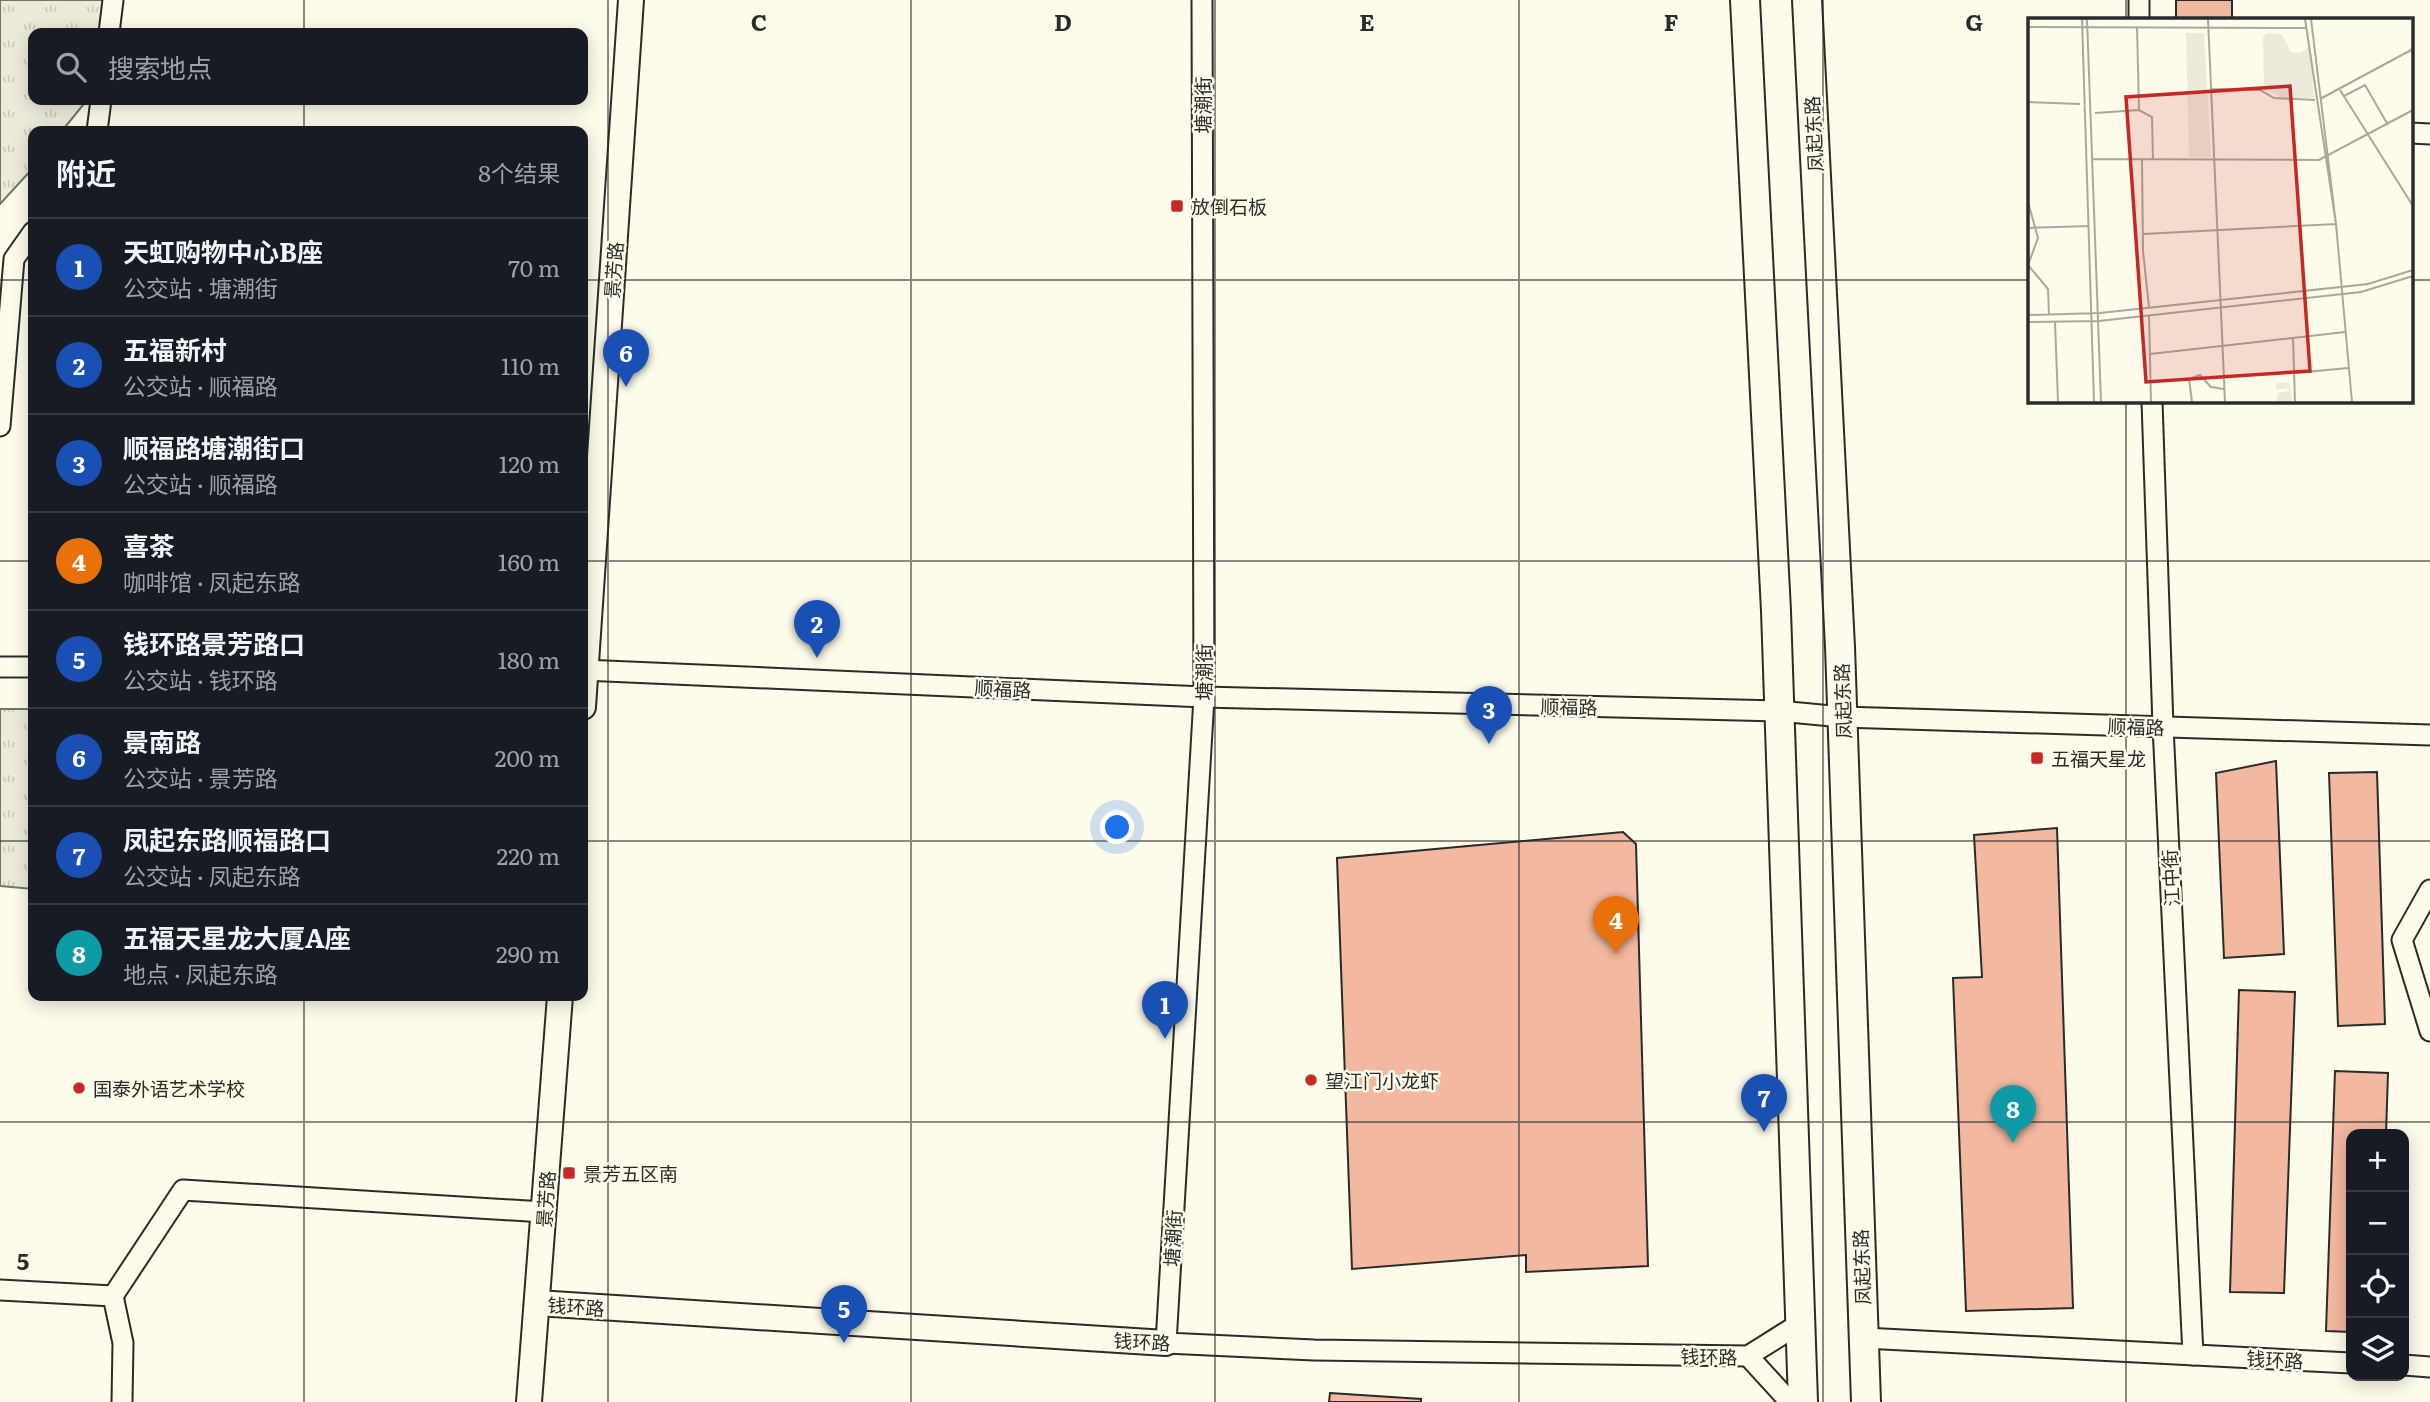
<!DOCTYPE html>
<html lang="zh">
<head>
<meta charset="utf-8">
<style>
  body { margin:0; font-family:Literata,"Noto Sans SC",serif; background:#20242c; color:#f1f3f6 }
  .controls { position:absolute; right:21px; bottom:21px; display:grid; overflow:hidden; border-radius:14px; box-shadow:0 4px 18px #0003 }
  .controls button { width:63px; height:63px; display:grid; place-items:center; padding:0; border:0; border-bottom:2px solid #363941; background:#171b24; color:#f1f3f6; font:35px sans-serif }
  .you { position:absolute; left:1118px; top:828px; width:24px; height:24px; margin:-18px; border:5px solid #fff; border-radius:50%; background:#1a73e8; box-shadow:0 0 0 10px #1a73e833 }
  .badge { display:grid; place-items:center; width:46px; height:46px; border-radius:50%; background:#8c9099; color:#fff; font-size:23px; font-weight:700 }
  .pin { position:absolute; translate:-50% -58px; filter:drop-shadow(0 2px 4px #0008) }
  .pin::after { content:''; position:absolute; top:37px; width:24px; height:21px; background:inherit; clip-path:polygon(0 0,100% 0,50% 100%) }
  .list { margin:0; padding:0; list-style:none }
  h2 { display:flex; justify-content:space-between; align-items:center; height:91px; margin:0; padding:0 28px; font-size:30px }
  h2 small { font-size:23px; font-weight:400; color:#9ea1a6 }
  .list li { display:grid; grid-template-columns:46px 1fr auto; gap:21px; align-items:center; box-sizing:border-box; height:98px; padding:0 28px; border-top:2px solid #363941 }
  .list b { display:block; font-size:26px; white-space:nowrap }
  .list p { margin:0; font-size:23px; white-space:nowrap; color:#9ea1a6 }
  .list em { font-size:23px; font-style:normal; color:#9ea1a6 }
  .icon { flex:none; width:38px; height:38px; fill:none; stroke:currentColor; stroke-width:2; stroke-linecap:round; stroke-linejoin:round }
  .map { position:relative; flex:none; width:2430px; height:1402px; overflow:hidden }
  .search { position:absolute; background:#171b24; box-shadow:0 4px 18px #0003; left:28px; top:28px; width:560px; height:77px; display:flex; align-items:center; gap:18px; box-sizing:border-box; padding:0 24px; border-radius:14px; color:#9ea1a6; font-size:26px }
  .panel { position:absolute; background:#171b24; box-shadow:0 4px 18px #0003; left:28px; top:126px; width:560px; height:875px; border-radius:14px }
  .map>svg:first-child { display:block }
  .grass { fill:url(#grass-tufts); stroke:#74746e; stroke-width:2 }
  .building { fill:#f2b8a0; stroke:#2b2b2b; stroke-width:2 }
  .lines { fill:none; stroke-linecap:round; stroke-linejoin:round }
  .minor-casing { stroke:#2b2b2b; stroke-width:23 }
  .tertiary-casing { stroke:#2b2b2b; stroke-width:28 }
  .secondary-casing { stroke:#2b2b2b; stroke-width:32 }
  .minor { stroke:#fdfbea; stroke-width:19 }
  .tertiary { stroke:#fdfbea; stroke-width:24 }
  .secondary { stroke:#fdfbea; stroke-width:28 }
  .grid { fill:none; stroke:#2b2b2b; stroke-width:2; stroke-opacity:0.55 }
  .poi-dot { fill:#c62828; stroke:#fdfbea; stroke-width:2.5 }
  .labels { text-anchor:middle; dominant-baseline:central; stroke-width:5; stroke-linejoin:round; paint-order:stroke }
  .street-label { font-size:19px; fill:#2b2b2b; stroke:#fdfbea }
  .poi-label { font-size:19px; fill:#2b2b2b; stroke:#fdfbea; text-anchor:start }
  .inset-road { fill:none; stroke:#a9a89e; stroke-width:2 }
  .view { fill:#c62828; fill-opacity:0.15; stroke:#c62828; stroke-width:3.5 }
  .inset-edge { fill:none; stroke:#2b2b2b; stroke-width:3.5 }
  .grid-label { font-size:23px; text-anchor:middle; font-weight:bold; fill:#2b2b2b; stroke:#fdfbea; stroke-width:5; stroke-linejoin:round; paint-order:stroke }
</style>
</head>
<body>
<div class="map">
<svg width="2430" height="1402" viewBox="0 0 2430 1402">
  <defs>
    <pattern id="grass-tufts" width="24" height="20" patternUnits="userSpaceOnUse" patternTransform="scale(1.75)"><rect width="24" height="20" fill="#ecebdb"/><path d="M3 7l-1-3M5 7V3M7 7l1-3M15 17l-1-3M17 17v-4M19 17l1-3" fill="none" stroke="#cbcabc"/></pattern>
  </defs>
  <rect width="100%" height="100%" fill="#fdfbea"/>
  <g class="grass">
    <polygon points="0,0 103,0 101,33 33,33 33,100 87,100 62,131 33,131 33,168 0,204"/>
    <polygon points="0,709 33,709 33,889 0,886"/>
  </g>
  <g class="building">
    <rect x="2176" y="0" width="56" height="19"/>
    <polygon points="2276,761 2284,954 2224,958 2216,773"/>
    <polygon points="2377,772 2385,1024 2338,1026 2329,773"/>
    <polygon points="2057,828 2073,1308 1966,1311 1953,978 1982,977 1974,835"/>
    <polygon points="1623,832 1636,844 1648,1266 1526,1272 1526,1255 1352,1269 1337,858"/>
    <polygon points="2239,990 2295,992 2284,1293 2230,1292"/>
    <polygon points="2335,1071 2388,1073 2386,1134 2351,1134 2351,1332 2326,1331"/>
    <polygon points="1330,1393 1421,1399 1421,1402 1329,1402"/>
  </g>
  <g class="lines">
    <defs>
      <g id="minor">
        <polyline points="1202,0 1204,697 1166,1343 1314,1350 1748,1356 1799,1324"/>
        <polyline points="2139,0 2139,19"/>
        <polyline points="109,33 113,0"/>
        <polyline points="97,131 101,100"/>
        <polyline points="2411,133 2430,134"/>
        <polyline points="2152,401 2163,726 2193,1355"/>
        <polyline points="0,426 14,259 33,232"/>
        <polyline points="0,667 33,667"/>
        <polyline points="583,670 1204,697 1779,711 1842,717 2430,735"/>
        <polyline points="2430,890 2402,940 2430,1031"/>
        <polyline points="0,1290 113,1296"/>
        <polyline points="1864,1338 2351,1363"/>
        <polyline points="1748,1356 1790,1402"/>
        <polyline points="2404,1365 2430,1367"/>
        <polyline points="122,1402 123,1343 113,1296 183,1190 544,1212"/>
      </g>
      <g id="tertiary">
        <polyline points="583,707 631,0"/>
        <polyline points="537,1303 1166,1343"/>
        <polyline points="529,1402 560,996"/>
      </g>
      <g id="secondary">
        <polyline points="1745,0 1776,611 1803,1402"/>
        <polyline points="1807,0 1840,647 1866,1402"/>
      </g>
    </defs>
    <use href="#minor" class="minor-casing"/>
    <use href="#tertiary" class="tertiary-casing"/>
    <use href="#secondary" class="secondary-casing"/>
    <use href="#minor" class="minor"/>
    <use href="#tertiary" class="tertiary"/>
    <use href="#secondary" class="secondary"/>
  </g>
  <path class="grid" d="M 304,0 L 304,33M 608,0 L 608,1402M 911,0 L 911,1402M 1215,0 L 1215,1402M 1519,0 L 1519,1402M 1823,0 L 1823,1402M 2126,0 L 2126,19M 304,100 L 304,131M 0,280 L 33,280M 583,280 L 2029,280M 2411,280 L 2430,280M 2126,401 L 2126,1402M 0,561 L 33,561M 583,561 L 2430,561M 0,841 L 33,841M 583,841 L 2430,841M 304,996 L 304,1402M 0,1122 L 2430,1122"/>
  <g class="poi-dot">
    <rect x="1170" y="199" width="14" height="14" rx="3.5"/>
    <rect x="2030" y="751" width="14" height="14" rx="3.5"/>
    <circle cx="1311" cy="1080" r="7"/>
    <circle cx="79" cy="1088" r="7"/>
    <rect x="562" y="1166" width="14" height="14" rx="3.5"/>
  </g>
  <g class="labels">
    <g class="street-label">
      <text transform="translate(1202 105) rotate(-90)">塘潮街</text>
      <text transform="translate(1813 134) rotate(-93)">凤起东路</text>
      <text transform="translate(613 270) rotate(-86)">景芳路</text>
      <text transform="translate(1203 672) rotate(-90)">塘潮街</text>
      <text transform="translate(1003 688) rotate(3)">顺福路</text>
      <text transform="translate(1842 701) rotate(-92)">凤起东路</text>
      <text transform="translate(1569 706) rotate(1)">顺福路</text>
      <text transform="translate(2136 726) rotate(2)">顺福路</text>
      <text transform="translate(2170 878) rotate(-93)">江中街</text>
      <text transform="translate(545 1199) rotate(-86)">景芳路</text>
      <text transform="translate(1172 1238) rotate(-87)">塘潮街</text>
      <text transform="translate(1861 1267) rotate(-92)">凤起东路</text>
      <text transform="translate(576 1306) rotate(4)">钱环路</text>
      <text transform="translate(1142 1341) rotate(3)">钱环路</text>
      <text transform="translate(1709 1356) rotate(1)">钱环路</text>
      <text transform="translate(2275 1359) rotate(3)">钱环路</text>
    </g>
    <g class="poi-label">
      <text x="1191" y="206">放倒石板</text>
      <text x="2051" y="758">五福天星龙</text>
      <text x="1325" y="1080">望江门小龙虾</text>
      <text x="93" y="1088">国泰外语艺术学校</text>
      <text x="583" y="1173">景芳五区南</text>
    </g>
  </g>
  <g transform="translate(2028 18)">
    <rect width="385" height="385" fill="#fdfbea"/>
    <path d="M 158,15 L 176,15 L 183,139 L 161,139 ZM 239,15 L 254,16 L 263,34 L 272,35 L 282,28 L 286,80 L 253,80 L 236,68 L 235,19 Z" fill="#ecebdb"/>
    <path d="M 248,365 L 262,365 L 264,384 L 248,384 L 250,375 L 261,373 L 260,366 L 259,371 L 248,371 Z" fill="#ecebdb"/>
    <path class="inset-road" d="M 54,1 L 66,384M 59,1 L 73,384M 180,1 L 197,384M 277,1 L 308,206 L 324,384M 283,1 L 308,206M 0,9 L 278,10M 109,9 L 111,92M 184,71 L 232,72 L 246,80 L 287,82M 312,72 L 385,188M 316,78 L 337,67 L 360,107M 292,81 L 385,31M 0,84 L 52,86M 67,95 L 111,92 L 124,99 L 125,142M 64,141 L 291,142 L 385,92M 114,142 L 115,233 L 121,289M 0,184 L 10,220 L 0,247M 0,210 L 61,208M 115,216 L 308,206M 0,247 L 20,271 L 21,297M 0,297 L 72,295 L 340,266 L 385,252M 121,297 L 123,384M 0,304 L 71,303 L 333,274 L 385,258M 27,304 L 30,384M 265,320 L 267,384M 122,336 L 317,314M 267,355 L 320,350M 164,384 L 161,361 L 172,357 L 183,369 L 196,371"/>
    <path class="view" d="M 262,68 L 282,353 L 118,364 L 98,79 Z"/>
    <rect width="385" height="385" class="inset-edge"/>
  </g>
  <g class="grid-label">
    <text x="759" y="31">C</text>
    <text x="1063" y="31">D</text>
    <text x="1367" y="31">E</text>
    <text x="1671" y="31">F</text>
    <text x="1974" y="31">G</text>
    <text x="23" y="1270">5</text>
  </g>
</svg>
<div class="controls">
<button>+</button>
<button>−</button>
<button><svg class="icon" aria-label="locate" viewBox="0 0 24 24"><circle cx="12" cy="12" r="6"/><path d="M12 2v4M12 18v4M2 12h4M18 12h4"/></svg></button>
<button><svg class="icon" aria-label="layers" viewBox="0 0 24 24"><path d="M12 4l9 5-9 5-9-5zM3 14l9 5 9-5"/></svg></button>
</div>
<div class="you"></div>
<div class="pin badge" style="left:1165px;top:1039px;background:#1a4fb4">1</div>
<div class="pin badge" style="left:817px;top:658px;background:#1a4fb4">2</div>
<div class="pin badge" style="left:1489px;top:744px;background:#1a4fb4">3</div>
<div class="pin badge" style="left:1616px;top:954px;background:#e8710a">4</div>
<div class="pin badge" style="left:844px;top:1343px;background:#1a4fb4">5</div>
<div class="pin badge" style="left:626px;top:387px;background:#1a4fb4">6</div>
<div class="pin badge" style="left:1764px;top:1132px;background:#1a4fb4">7</div>
<div class="pin badge" style="left:2013px;top:1143px;background:#0f9aa8">8</div>
<div class="search"><svg class="icon" aria-label="search" viewBox="0 0 24 24"><circle cx="10" cy="10" r="6"/><path d="M15 15l6 6"/></svg>搜索地点</div>
<section class="panel">
<h2>附近<small>8个结果</small></h2>
<ul class="list">
<li><span class="badge" style="background:#1a4fb4">1</span><div><b>天虹购物中心B座</b><p>公交站 · 塘潮街</p></div><em>70 m</em></li>
<li><span class="badge" style="background:#1a4fb4">2</span><div><b>五福新村</b><p>公交站 · 顺福路</p></div><em>110 m</em></li>
<li><span class="badge" style="background:#1a4fb4">3</span><div><b>顺福路塘潮街口</b><p>公交站 · 顺福路</p></div><em>120 m</em></li>
<li><span class="badge" style="background:#e8710a">4</span><div><b>喜茶</b><p>咖啡馆 · 凤起东路</p></div><em>160 m</em></li>
<li><span class="badge" style="background:#1a4fb4">5</span><div><b>钱环路景芳路口</b><p>公交站 · 钱环路</p></div><em>180 m</em></li>
<li><span class="badge" style="background:#1a4fb4">6</span><div><b>景南路</b><p>公交站 · 景芳路</p></div><em>200 m</em></li>
<li><span class="badge" style="background:#1a4fb4">7</span><div><b>凤起东路顺福路口</b><p>公交站 · 凤起东路</p></div><em>220 m</em></li>
<li><span class="badge" style="background:#0f9aa8">8</span><div><b>五福天星龙大厦A座</b><p>地点 · 凤起东路</p></div><em>290 m</em></li>
</ul>
</section>
</div>
</body>
</html>
